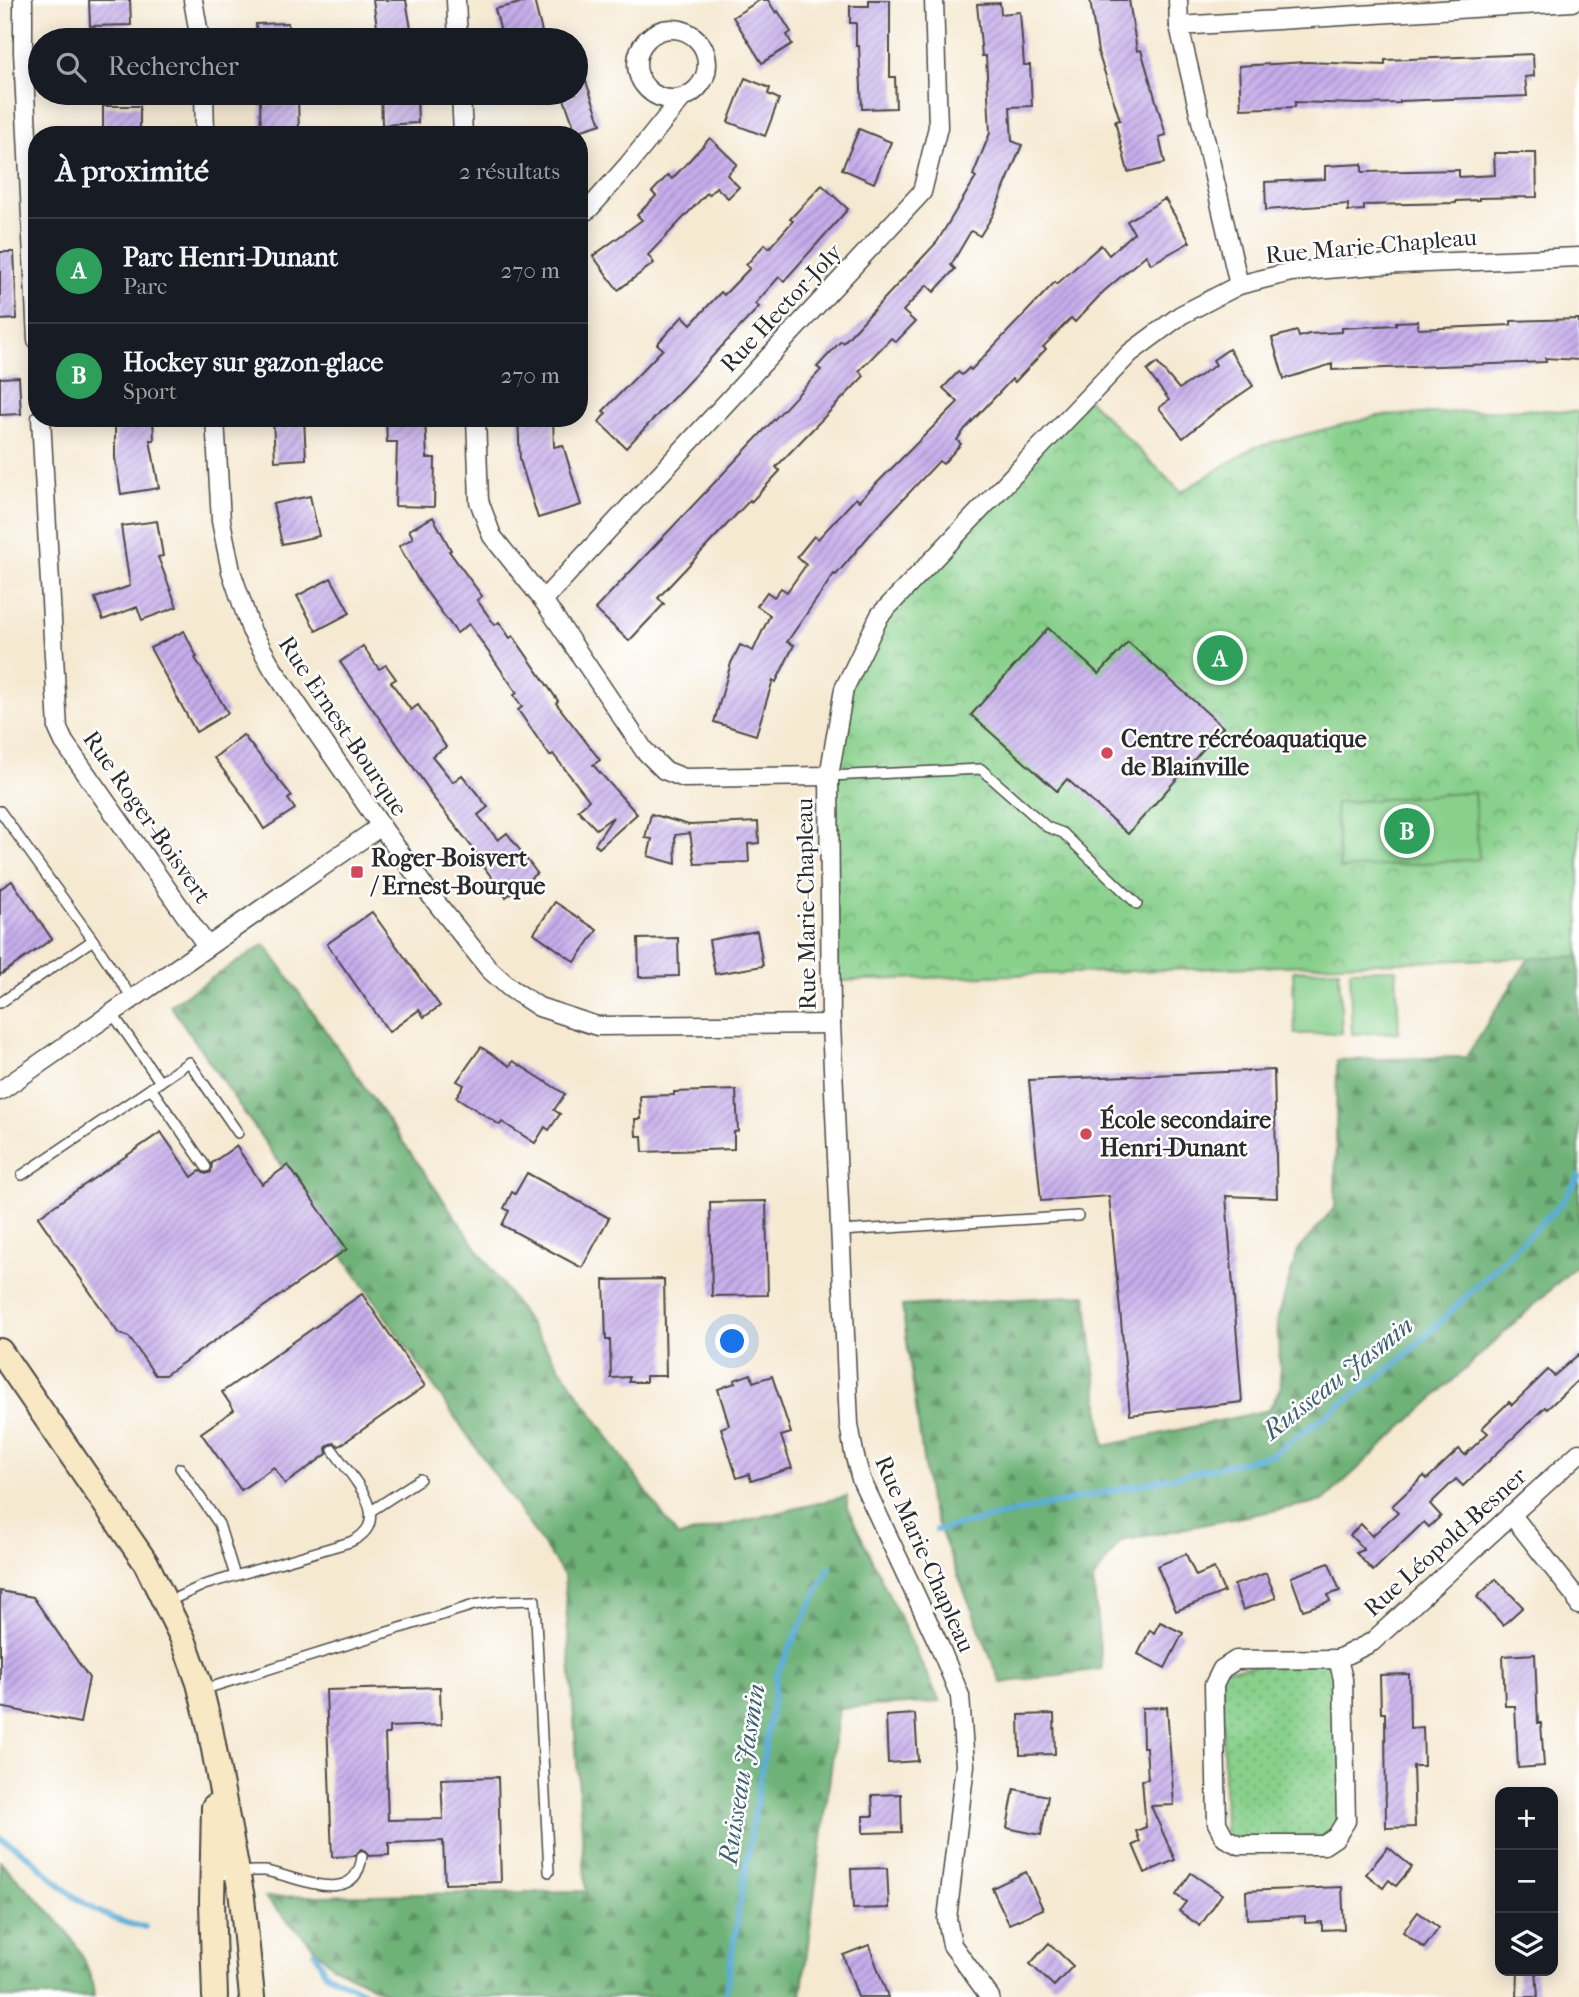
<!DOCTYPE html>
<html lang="fr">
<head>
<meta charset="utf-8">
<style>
  body { margin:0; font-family:"IM FELL French Canon",serif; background:#242831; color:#f1f3f6 }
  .controls { position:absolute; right:21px; bottom:21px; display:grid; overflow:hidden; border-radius:14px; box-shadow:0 4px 18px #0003 }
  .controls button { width:63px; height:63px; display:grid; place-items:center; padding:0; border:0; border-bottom:2px solid #363941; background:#171b24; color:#f1f3f6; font:35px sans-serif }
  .you { position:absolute; left:733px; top:1342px; width:24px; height:24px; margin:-18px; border:5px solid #fff; border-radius:50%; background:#1a73e8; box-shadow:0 0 0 10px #1a73e833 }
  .badge { display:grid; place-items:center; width:46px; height:46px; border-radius:50%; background:#d1495b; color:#fff; font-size:23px; font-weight:700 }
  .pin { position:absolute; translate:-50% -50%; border:4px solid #fff; box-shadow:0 2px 7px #0006 }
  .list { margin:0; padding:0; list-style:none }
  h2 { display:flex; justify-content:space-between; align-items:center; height:91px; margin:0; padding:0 28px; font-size:30px }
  h2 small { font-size:23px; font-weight:400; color:#9ea1a6 }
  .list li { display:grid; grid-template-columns:46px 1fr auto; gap:21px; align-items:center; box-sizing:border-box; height:105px; padding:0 28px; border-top:2px solid #363941 }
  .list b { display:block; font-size:26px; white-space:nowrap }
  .list p { margin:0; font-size:23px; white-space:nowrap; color:#9ea1a6 }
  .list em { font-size:23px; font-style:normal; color:#9ea1a6 }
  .icon { flex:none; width:38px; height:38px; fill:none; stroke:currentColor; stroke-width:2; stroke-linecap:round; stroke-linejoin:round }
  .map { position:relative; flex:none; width:1579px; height:1997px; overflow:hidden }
  .search { position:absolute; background:#171b24; box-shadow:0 4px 18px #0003; left:28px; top:28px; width:560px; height:77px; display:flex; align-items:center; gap:18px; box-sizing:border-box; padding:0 24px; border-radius:38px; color:#9ea1a6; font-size:26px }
  .panel { position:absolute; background:#171b24; box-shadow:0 4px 18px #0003; left:28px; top:126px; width:560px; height:301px; border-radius:28px }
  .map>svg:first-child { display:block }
  .grass { fill:url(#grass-dots); stroke:#5a7e5c; stroke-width:2 }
  .forest { fill:url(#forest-firs); stroke:#4c6e52; stroke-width:2 }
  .park { fill:url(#park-crowns); stroke:#5a7e5c; stroke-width:2 }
  .garden { fill:#88d08c; stroke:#5a7e5c; stroke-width:2 }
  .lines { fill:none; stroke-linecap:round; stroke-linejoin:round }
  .stream { stroke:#5badd6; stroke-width:6 }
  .building { fill:url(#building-hatch) }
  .lane-casing { stroke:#494844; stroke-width:12 }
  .street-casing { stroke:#494844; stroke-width:21 }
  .secondary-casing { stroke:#494844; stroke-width:28 }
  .lane { stroke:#fff; stroke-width:9 }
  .street { stroke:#fff; stroke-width:18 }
  .secondary { stroke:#f8e8c3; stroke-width:24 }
  .poi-dot { fill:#d1495b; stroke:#fff; stroke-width:2.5 }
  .labels { text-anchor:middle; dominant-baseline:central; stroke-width:5; stroke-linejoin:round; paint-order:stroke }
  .street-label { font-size:24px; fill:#2b2b2b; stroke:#fff }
  .poi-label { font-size:24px; font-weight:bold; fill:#2b2b2b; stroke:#fff; text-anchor:start }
  .water-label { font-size:26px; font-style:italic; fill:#3e5f6f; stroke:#fff }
</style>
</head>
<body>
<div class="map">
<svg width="1579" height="1997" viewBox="0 0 1579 1997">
  <defs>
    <pattern id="grass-dots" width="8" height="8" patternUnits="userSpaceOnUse" patternTransform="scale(1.75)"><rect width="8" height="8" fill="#88d08c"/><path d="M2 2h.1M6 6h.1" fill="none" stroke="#6fa973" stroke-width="1.8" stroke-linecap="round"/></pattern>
    <pattern id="forest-firs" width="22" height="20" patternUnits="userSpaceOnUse" patternTransform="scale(1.75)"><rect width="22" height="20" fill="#6eb278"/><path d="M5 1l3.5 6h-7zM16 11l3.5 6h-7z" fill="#5b9163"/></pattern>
    <pattern id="park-crowns" width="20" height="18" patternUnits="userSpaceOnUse" patternTransform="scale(1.75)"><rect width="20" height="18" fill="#88d08c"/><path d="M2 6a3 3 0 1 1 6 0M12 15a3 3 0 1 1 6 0" fill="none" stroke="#6fa973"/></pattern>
    <pattern id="building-hatch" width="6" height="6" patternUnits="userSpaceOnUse" patternTransform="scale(1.75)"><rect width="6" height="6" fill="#c6adeb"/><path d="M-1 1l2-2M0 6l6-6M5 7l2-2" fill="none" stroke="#a18dbf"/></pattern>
  </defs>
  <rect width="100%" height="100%" fill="#fff"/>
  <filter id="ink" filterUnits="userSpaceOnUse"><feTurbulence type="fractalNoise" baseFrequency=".0143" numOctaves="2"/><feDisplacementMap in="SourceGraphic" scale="14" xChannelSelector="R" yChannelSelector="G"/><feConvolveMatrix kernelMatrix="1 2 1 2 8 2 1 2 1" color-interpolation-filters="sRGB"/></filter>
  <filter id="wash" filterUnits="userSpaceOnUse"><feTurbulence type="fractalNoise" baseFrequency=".00686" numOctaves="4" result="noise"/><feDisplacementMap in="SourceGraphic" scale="28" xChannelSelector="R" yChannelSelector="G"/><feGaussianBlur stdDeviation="1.57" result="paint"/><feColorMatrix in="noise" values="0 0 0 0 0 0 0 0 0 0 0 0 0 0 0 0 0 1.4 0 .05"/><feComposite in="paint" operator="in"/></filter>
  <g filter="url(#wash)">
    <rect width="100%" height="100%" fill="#f5e9d2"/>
    <polygon class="grass" points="1338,1659 1346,1821 1336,1837 1225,1838 1222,1669"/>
    <g class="forest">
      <polygon points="1579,425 1579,1263 1323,1501 1121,1541 1093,1580 1102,1669 1001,1683 929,1502 902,1306 1086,1295 1104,1446 1269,1410 1281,1386 1277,1321 1298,1250 1335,1207 1337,1060 1466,1057 1529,958"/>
      <polygon points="265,944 678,1537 847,1496 847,1507 940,1702 839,1708 801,1997 394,1997 332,1966 265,1897 586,1891 564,1575 170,1005"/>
      <path d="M 0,1861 C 37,1900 90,1940 94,1997 L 0,1997 Z"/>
    </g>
    <polygon class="park" points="1088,399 1181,492 1255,447 1377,416 1522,409 1579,412 1579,956 837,981 831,776 847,695 877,622"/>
    <g class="garden">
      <polygon points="1474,792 1479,859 1340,869 1335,803"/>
      <polygon points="1339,969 1342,1033 1295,1034 1293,971"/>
      <polygon points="1396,969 1399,1032 1352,1034 1350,970"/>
    </g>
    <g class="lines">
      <g class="stream">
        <polyline points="937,1530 1272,1455 1399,1362 1559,1206 1579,1177"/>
        <path d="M 0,1838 C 30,1852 50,1879 76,1898 C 97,1912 121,1924 145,1927"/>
        <polyline points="315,1952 325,1973 373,1997"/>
        <polyline points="725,1997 777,1674 829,1568"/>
      </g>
    </g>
    <g id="blocks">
      <g class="building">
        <polygon points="89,0 130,0 131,25 90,26"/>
        <polygon points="373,0 406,0 413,40 379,40"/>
        <polygon points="534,0 544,40 503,40 495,9"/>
        <polygon points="760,0 768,0 776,13 778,11 791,32 787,35 792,44 762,63 733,17"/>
        <polygon points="869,0 890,0 890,77 895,77 896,108 862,109 859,46 856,46 856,23 850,23 850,6 869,6"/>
        <polygon points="1090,0 1129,0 1137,51 1141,50 1166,135 1159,137 1165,163 1128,172 1115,121 1120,120 1098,52"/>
        <polygon points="1000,3 1001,14 1020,12 1024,65 1030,65 1032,106 1010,107 1012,141 1022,145 993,215 980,236 971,231 951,265 955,269 934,292 927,285 903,311 915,322 896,342 891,338 859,371 864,376 776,467 780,471 751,502 750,500 658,598 664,604 629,641 595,609 821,370 817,367 841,341 843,343 937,242 976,177 973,175 990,133 986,56 982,56 977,4"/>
        <polygon points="288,23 288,40 257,40 256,24"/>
        <polygon points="1533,54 1534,76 1525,77 1527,96 1400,101 1400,103 1359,104 1295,102 1295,107 1241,109 1239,66 1306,62 1385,65 1385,60"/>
        <polygon points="576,59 578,59 601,124 576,132 563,96 576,93"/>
        <polygon points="745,78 770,88 768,94 779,99 765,136 728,122"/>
        <polygon points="381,93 417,93 418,123 382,125"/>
        <polygon points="298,98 299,135 261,135 260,100"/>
        <rect x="103" y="106" width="37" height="29"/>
        <polygon points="859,129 891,142 874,183 842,169"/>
        <polygon points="710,138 737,164 727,175 739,187 728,198 716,187 709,195 707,193 648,255 654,263 618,290 593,256 642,220 637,215 656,196 652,192 668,175 672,179"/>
        <polygon points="1494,153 1536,153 1537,197 1479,198 1479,200 1456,201 1456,203 1364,205 1364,210 1348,211 1348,204 1266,210 1265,182 1325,179 1325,166 1362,164 1362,172 1459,170 1459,177 1495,175"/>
        <polygon points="822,185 848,209 784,281 779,277 755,304 759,307 626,448 599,422 606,413 603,411 663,349 657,344 683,316 691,324 721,292 724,295 750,268 746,265 765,244 769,248 793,221 790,219"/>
        <polygon points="1165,199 1190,242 1151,264 1146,255 1103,292 1075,322 1071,318 1043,347 1046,349 1015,382 1012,379 965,429 957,440 961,444 943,464 939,461 873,531 836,575 834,574 787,642 794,645 776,682 773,680 756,735 714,722 731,663 740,645 753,651 770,615 757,606 767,592 774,597 781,588 787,592 806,565 797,557 814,536 818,539 856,498 859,501 958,402 943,388 958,372 962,375 969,368 971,370 1055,282 1057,284 1101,245 1109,255 1134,233 1127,221"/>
        <polygon points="0,252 14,252 17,319 0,320"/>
        <polygon points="1579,319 1579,360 1545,358 1546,362 1332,370 1332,364 1284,379 1272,338 1297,331 1299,337 1309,334 1342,332 1342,328 1396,325 1396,322 1418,321 1418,329 1511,325 1511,321"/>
        <polygon points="1229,349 1253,386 1215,412 1183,438 1159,408 1169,400 1147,371 1157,363 1179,389 1216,365 1213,360"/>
        <polygon points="19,377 21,414 0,415 0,378"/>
        <polygon points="115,418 153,418 154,440 150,440 159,488 121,494 115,458"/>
        <polygon points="273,418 304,418 306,459 275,461"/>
        <polygon points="386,418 425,418 427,458 435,458 434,507 395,506 397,442 387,442"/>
        <polygon points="518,418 553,418 554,447 563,445 581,505 538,518 520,460"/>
        <polygon points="310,496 319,536 282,544 273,504"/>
        <polygon points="433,517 451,550 449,551 482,596 477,600 495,625 499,622 510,638 513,636 558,701 556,703 600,760 593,765 637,814 599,848 595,844 613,817 596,829 578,810 589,800 553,754 550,756 518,710 522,707 514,695 517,693 469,624 457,633 420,583 399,546 413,538 409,530"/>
        <polygon points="157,521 163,556 158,557 177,607 142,620 137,607 103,620 95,598 130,586 121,526"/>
        <polygon points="331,578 350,613 316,631 297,596"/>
        <polygon points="1048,628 1099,674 1128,642 1223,727 1128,834 1067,779 1057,791 971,715"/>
        <polygon points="184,631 197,657 195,658 228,713 196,732 150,648"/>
        <polygon points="363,646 379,669 386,665 396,679 391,682 411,710 418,705 446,747 432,756 453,782 462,775 488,807 478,815 498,840 507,833 537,873 506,897 476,856 478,855 429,792 430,791 340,662"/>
        <polygon points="243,735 292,796 288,799 295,809 264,829 244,797 214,758"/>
        <polygon points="651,814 689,825 758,822 759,843 748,844 749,862 695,864 690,833 675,835 676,864 648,856 652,839 645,838"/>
        <polygon points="12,881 52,939 0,975 0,889"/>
        <polygon points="555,902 597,930 575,962 534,933"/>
        <polygon points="372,912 440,1006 424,1017 419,1010 389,1032 327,944"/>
        <polygon points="757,931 763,966 715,974 709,940"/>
        <polygon points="678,938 679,976 639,977 638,939"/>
        <polygon points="481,1047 510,1066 513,1061 565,1094 554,1110 560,1114 549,1130 545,1127 535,1143 502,1122 500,1125 456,1097 464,1085 457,1081"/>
        <polygon points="1274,1070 1277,1198 1226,1196 1242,1402 1130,1415 1109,1196 1041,1201 1029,1080"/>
        <polygon points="736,1090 738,1131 734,1132 734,1149 643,1152 642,1136 636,1136 635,1119 641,1119 640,1096 674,1095 674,1092"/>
        <polygon points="161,1132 192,1177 200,1171 206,1174 211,1172 212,1163 236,1146 262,1184 288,1165 347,1249 165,1375 155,1375 129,1337 119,1334 38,1217"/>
        <polygon points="527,1173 609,1218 582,1268 502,1225 509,1211 504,1208 512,1192 515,1194"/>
        <polygon points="766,1201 768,1295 712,1296 710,1202"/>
        <polygon points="664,1279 666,1376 646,1376 646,1382 629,1382 629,1377 611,1378 610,1340 606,1340 604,1280"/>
        <polygon points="362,1294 425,1386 339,1446 335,1443 330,1444 326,1448 327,1454 285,1484 274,1467 241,1490 201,1433 234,1410 222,1392"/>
        <polygon points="1579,1354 1579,1379 1547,1409 1545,1407 1463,1486 1456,1479 1430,1504 1441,1516 1429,1527 1424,1522 1373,1571 1356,1553 1364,1550 1350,1535 1361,1524 1372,1536 1398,1512 1392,1506 1424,1476 1427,1479 1459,1449 1465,1455 1488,1433 1482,1428 1509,1402 1512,1405 1548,1370 1554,1376"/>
        <polygon points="751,1374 753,1382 772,1376 791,1433 781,1436 792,1468 751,1481 749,1474 737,1478 721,1428 729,1425 718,1389 735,1383 734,1380"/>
        <polygon points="1186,1554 1196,1576 1214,1568 1224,1592 1176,1611 1157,1566"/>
        <polygon points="1329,1563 1340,1591 1328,1595 1330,1601 1303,1610 1291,1577"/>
        <polygon points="1266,1573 1276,1598 1243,1610 1234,1585"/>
        <polygon points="1496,1579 1523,1607 1503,1625 1477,1597"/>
        <polygon points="0,1591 33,1597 89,1678 80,1723 0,1707"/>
        <polygon points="1160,1622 1183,1633 1165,1668 1138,1654 1150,1630 1154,1633"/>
        <polygon points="1535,1654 1538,1723 1541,1723 1544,1766 1518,1768 1515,1706 1505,1706 1503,1656"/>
        <polygon points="1409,1674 1410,1728 1423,1727 1424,1766 1413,1766 1415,1827 1386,1828 1385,1713 1381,1713 1380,1675"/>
        <polygon points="440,1687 441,1725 389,1727 389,1734 385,1734 388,1820 443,1819 441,1779 498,1777 501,1882 445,1884 443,1841 389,1843 389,1855 369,1856 366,1851 361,1849 355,1856 332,1857 326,1690"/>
        <polygon points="1167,1707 1174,1805 1151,1806 1175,1860 1145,1873 1133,1845 1140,1842 1136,1831 1146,1827 1142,1780 1148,1779 1146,1747 1143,1747 1142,1708"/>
        <polygon points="915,1714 918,1761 888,1763 886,1716"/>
        <polygon points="1054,1714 1055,1754 1020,1755 1019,1715"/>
        <polygon points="1014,1789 1048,1796 1041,1835 1007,1828"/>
        <polygon points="901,1794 902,1832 863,1833 863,1816 873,1816 872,1795"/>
        <polygon points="1388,1847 1412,1867 1396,1886 1389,1880 1383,1888 1366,1874"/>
        <polygon points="887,1868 889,1908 853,1909 851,1869"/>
        <polygon points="1026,1872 1043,1909 1009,1924 992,1888"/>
        <polygon points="1191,1873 1222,1894 1200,1926 1179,1911 1186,1902 1176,1895"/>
        <polygon points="1342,1887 1344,1929 1322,1930 1322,1922 1305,1923 1305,1916 1247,1919 1246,1891"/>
        <polygon points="1418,1912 1439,1928 1424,1948 1403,1932"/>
        <polygon points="1049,1943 1073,1966 1054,1986 1030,1964"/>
        <polygon points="869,1945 888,1997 858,1997 843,1955"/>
        <polygon points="1518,1971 1536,1971 1538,1997 1517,1997"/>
      </g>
    </g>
  </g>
  <g filter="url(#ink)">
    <use href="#blocks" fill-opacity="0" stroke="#494844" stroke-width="2"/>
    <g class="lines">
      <defs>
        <g id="lane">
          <polyline points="829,776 981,769 1047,827 1063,833 1137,904"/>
          <polyline points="0,811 93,940"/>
          <polyline points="0,1003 93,940 132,998"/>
          <polyline points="160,1082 189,1062 238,1133"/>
          <polyline points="151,1088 206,1167"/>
          <polyline points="22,1175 160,1082 112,1013"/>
          <polyline points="841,1231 1078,1216"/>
          <polyline points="180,1468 219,1524 235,1576"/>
          <polyline points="371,1511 420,1479"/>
          <path d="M 167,1602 L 204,1585 L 350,1542 C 397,1521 351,1477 333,1450"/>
          <polyline points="202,1690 474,1605 498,1601 535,1600 549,1872"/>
          <path d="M 213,1876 L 253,1871 L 265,1871 C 297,1876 356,1909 362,1856"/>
        </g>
        <g id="street">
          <polyline points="23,0 23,52 37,340"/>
          <polyline points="193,0 200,40"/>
          <polyline points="456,0 458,40"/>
          <polyline points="1178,0 1179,26 1239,285"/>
          <polyline points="1179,26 1572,2 1575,0"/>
          <circle cx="672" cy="64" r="35"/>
          <polyline points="204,93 205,135"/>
          <polyline points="461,93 463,135"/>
          <polyline points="579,215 589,209 628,165 682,98"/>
          <polyline points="41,418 58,729 64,742 207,946"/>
          <polyline points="215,418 221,521 231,571 251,630 273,669 381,826 431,896 489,969 510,988 539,1007 597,1026 831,1024"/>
          <polyline points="476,418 479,501 492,536 543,600 644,750 664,770 684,778 829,776"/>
          <polyline points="543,600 922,192 938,127 934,0"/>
          <polyline points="0,1091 381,826"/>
          <polyline points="1511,1514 1576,1597 1579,1605"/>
          <polygon points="1338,1659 1343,1679 1346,1821 1336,1837 1324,1845 1239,1845 1225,1838 1217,1823 1214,1685 1222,1669 1236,1660"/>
          <polyline points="1338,1659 1372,1642 1579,1453"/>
          <polyline points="990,1997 952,1945 947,1919 965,1765 960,1696 939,1645 861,1479 854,1453 849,1424 831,1024 829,776 844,689 880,615 1130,353 1181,315 1239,285 1291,272 1376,265 1579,257"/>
        </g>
        <g id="secondary">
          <polyline points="0,1351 146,1563 183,1639 199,1683 210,1728 242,1898 252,1997"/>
          <polyline points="214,1807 212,1902 215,1997"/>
        </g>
      </defs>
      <use href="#lane" class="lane-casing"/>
      <use href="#street" class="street-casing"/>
      <use href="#secondary" class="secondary-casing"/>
      <use href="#lane" class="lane"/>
      <use href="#street" class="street"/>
      <use href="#secondary" class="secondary"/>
    </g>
  </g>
  <g class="poi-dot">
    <circle cx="1107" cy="753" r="7"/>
    <rect x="350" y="865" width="14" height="14" rx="3.5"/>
    <circle cx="1086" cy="1134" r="7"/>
  </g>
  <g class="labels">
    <g class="street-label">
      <text transform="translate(1371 246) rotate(-5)">Rue Marie-Chapleau</text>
      <text transform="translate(781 308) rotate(-47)">Rue Hector-Joly</text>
      <text transform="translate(343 726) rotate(56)">Rue Ernest-Bourque</text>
      <text transform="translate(147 817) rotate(55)">Rue Roger-Boisvert</text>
      <text transform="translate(806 904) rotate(-91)">Rue Marie-Chapleau</text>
      <text transform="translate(1445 1542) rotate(-42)">Rue Léopold-Besner</text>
      <text transform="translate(925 1554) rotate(66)">Rue Marie-Chapleau</text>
    </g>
    <g class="poi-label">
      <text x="1121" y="739">Centre récréoaquatique<tspan x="1121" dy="28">de Blainville</tspan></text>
      <text x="371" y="858">Roger-Boisvert<tspan x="371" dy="28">/ Ernest-Bourque</tspan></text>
      <text x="1100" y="1120">École secondaire<tspan x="1100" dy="28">Henri-Dunant</tspan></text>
    </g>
    <g class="water-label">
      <text transform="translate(1338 1378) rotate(-38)">Ruisseau Jasmin</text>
      <text transform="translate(742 1774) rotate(-81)">Ruisseau Jasmin</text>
    </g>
  </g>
</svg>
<div class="controls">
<button>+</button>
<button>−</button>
<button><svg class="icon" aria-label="layers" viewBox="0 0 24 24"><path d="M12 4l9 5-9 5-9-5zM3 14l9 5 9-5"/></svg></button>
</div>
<div class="you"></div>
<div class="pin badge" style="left:1220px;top:658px;background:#2e9e5b">A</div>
<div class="pin badge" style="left:1407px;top:831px;background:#2e9e5b">B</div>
<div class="search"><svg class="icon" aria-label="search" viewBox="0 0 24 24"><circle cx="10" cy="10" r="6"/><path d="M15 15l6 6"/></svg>Rechercher</div>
<section class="panel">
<h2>À proximité<small>2 résultats</small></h2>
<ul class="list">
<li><span class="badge" style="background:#2e9e5b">A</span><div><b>Parc Henri-Dunant</b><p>Parc</p></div><em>270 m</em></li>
<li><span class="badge" style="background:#2e9e5b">B</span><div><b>Hockey sur gazon-glace</b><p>Sport</p></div><em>270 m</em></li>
</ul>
</section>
</div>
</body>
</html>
